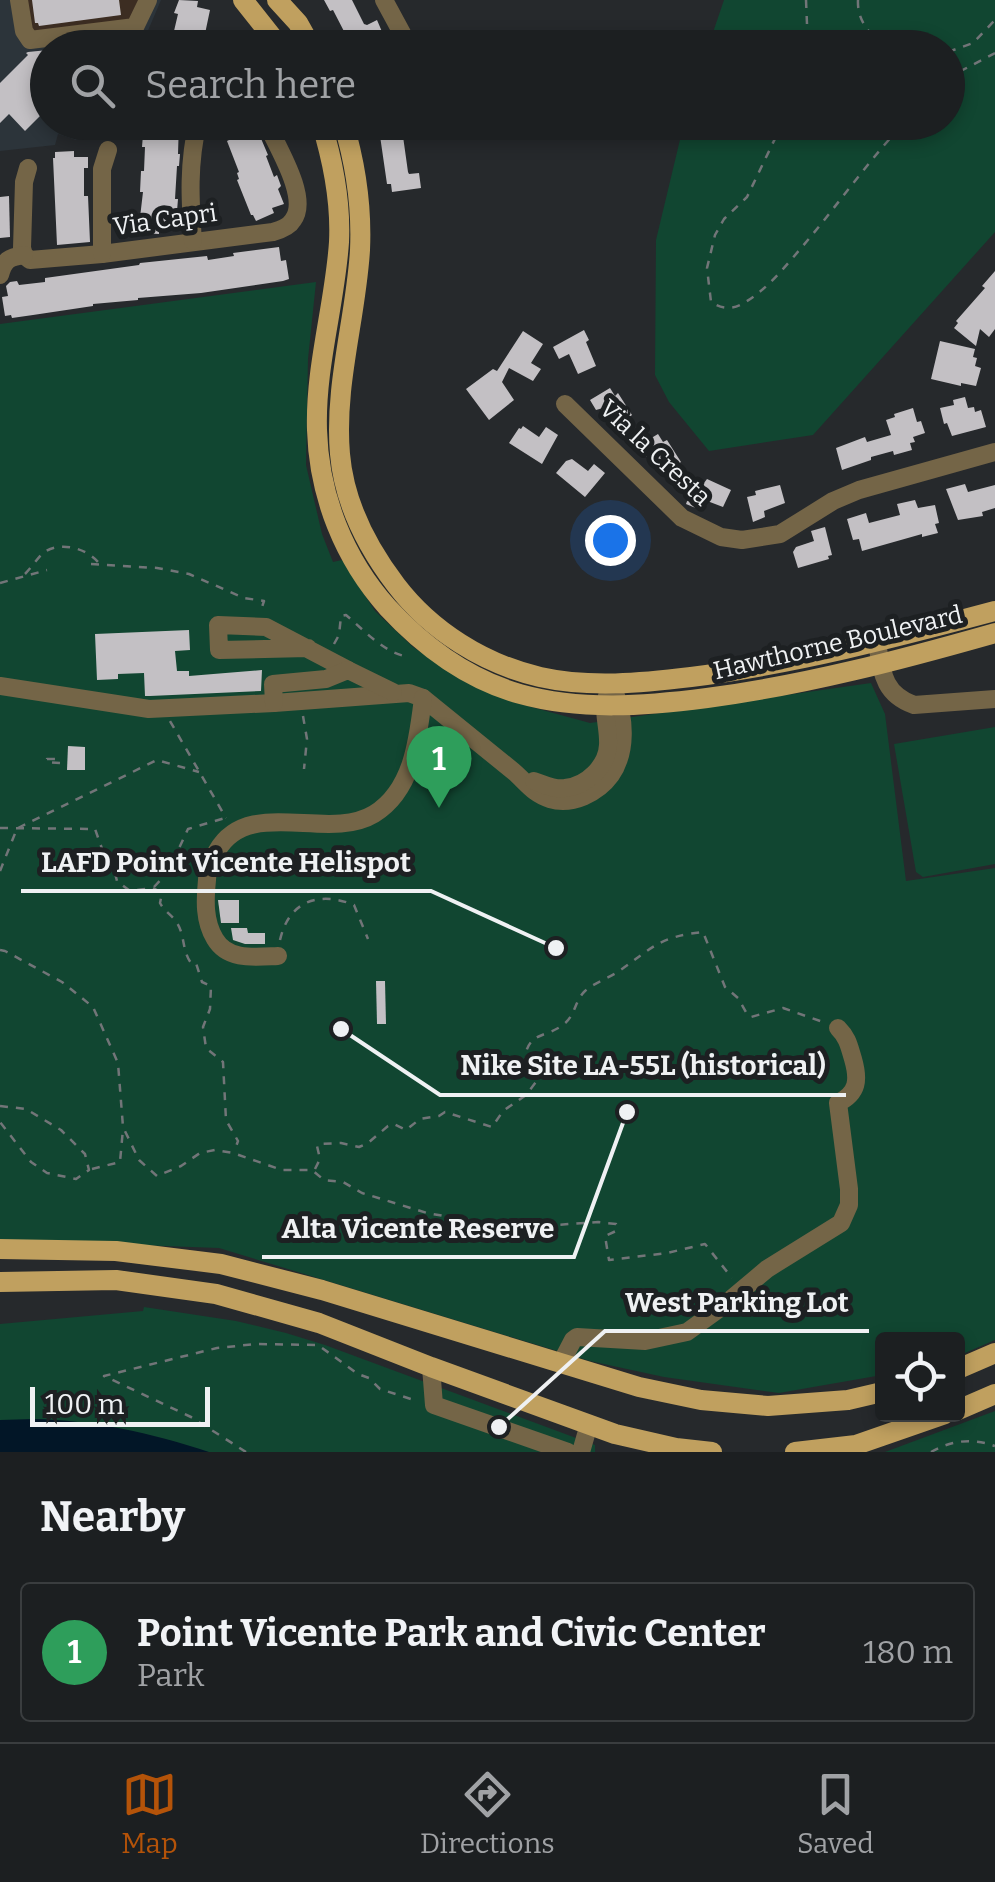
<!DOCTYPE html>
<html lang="en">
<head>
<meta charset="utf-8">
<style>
  body { margin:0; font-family:Bitter,serif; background:#292c2e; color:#f1f3f6 }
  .controls { position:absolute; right:30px; bottom:30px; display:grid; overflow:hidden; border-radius:10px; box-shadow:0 5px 15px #0003 }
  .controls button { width:90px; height:90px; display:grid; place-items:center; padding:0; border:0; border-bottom:2px solid #3a3d3f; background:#1c1f21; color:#f1f3f6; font:50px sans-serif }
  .scale { position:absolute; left:30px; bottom:25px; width:180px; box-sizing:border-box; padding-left:10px; border:5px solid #eff1f3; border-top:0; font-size:28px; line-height:35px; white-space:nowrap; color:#eff1f3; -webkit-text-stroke:8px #1d2022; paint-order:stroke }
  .you { position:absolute; left:610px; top:540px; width:35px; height:35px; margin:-25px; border:8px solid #fff; border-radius:50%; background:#1a73e8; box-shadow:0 0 0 15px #1a73e833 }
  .badge { display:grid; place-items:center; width:65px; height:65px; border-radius:50%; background:#b45309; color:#fff; font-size:32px; font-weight:700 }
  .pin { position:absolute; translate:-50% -82px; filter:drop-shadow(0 2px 5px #0008) }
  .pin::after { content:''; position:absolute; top:52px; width:35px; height:30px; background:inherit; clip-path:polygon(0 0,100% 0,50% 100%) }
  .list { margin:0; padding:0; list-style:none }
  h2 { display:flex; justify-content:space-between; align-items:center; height:130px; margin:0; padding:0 40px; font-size:42px }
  h2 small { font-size:32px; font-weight:400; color:#a0a2a5 }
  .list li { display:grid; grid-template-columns:65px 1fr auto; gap:30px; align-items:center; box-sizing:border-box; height:140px; margin:0 20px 20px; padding:0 20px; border:2px solid #3a3d3f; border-radius:10px }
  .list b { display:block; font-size:38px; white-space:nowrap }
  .list p { margin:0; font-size:32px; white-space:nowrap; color:#a0a2a5 }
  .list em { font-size:32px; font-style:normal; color:#a0a2a5 }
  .icon { flex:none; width:55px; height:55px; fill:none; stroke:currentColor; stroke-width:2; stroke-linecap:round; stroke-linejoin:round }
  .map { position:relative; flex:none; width:995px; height:1452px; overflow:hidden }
  .search { position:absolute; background:#1c1f21; box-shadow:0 5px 15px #0003; left:30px; right:30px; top:30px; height:110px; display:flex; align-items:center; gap:25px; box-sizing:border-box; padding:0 35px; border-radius:55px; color:#a0a2a5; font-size:38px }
  .sheet { height:290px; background:#1c1f21 }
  nav { display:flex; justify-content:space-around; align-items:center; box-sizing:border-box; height:140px; border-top:2px solid #3a3d3f; background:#1c1f21; font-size:28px; color:#a0a2a5 }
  nav a { display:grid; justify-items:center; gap:5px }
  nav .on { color:#b45309 }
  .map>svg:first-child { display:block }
  .built { fill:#2c343a }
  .education { fill:#3c2d22 }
  .green { fill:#114631 }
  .water { fill:#021627 }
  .building { fill:#c3c0c4 }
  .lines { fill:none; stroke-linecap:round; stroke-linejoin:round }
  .path { stroke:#727578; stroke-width:2.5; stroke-dasharray:8 8; stroke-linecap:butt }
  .minor { stroke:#746547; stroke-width:18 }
  .major { stroke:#c0a05f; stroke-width:20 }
  .labels { text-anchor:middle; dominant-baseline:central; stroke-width:10; stroke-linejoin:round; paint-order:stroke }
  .street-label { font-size:25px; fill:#eff1f3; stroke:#1d2022 }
  .leader { fill:none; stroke:#eff1f3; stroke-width:4 }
  .callout-dot { fill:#eff1f3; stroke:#1d2022; stroke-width:4 }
  .callout-label { font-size:28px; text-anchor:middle; font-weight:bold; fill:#eff1f3; stroke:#1d2022; stroke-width:10; stroke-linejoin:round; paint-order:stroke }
</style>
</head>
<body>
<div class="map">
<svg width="995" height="1452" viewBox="0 0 995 1452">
  <rect width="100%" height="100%" fill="#26292c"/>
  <polygon class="built" points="0,0 161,0 141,47 48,48 48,122 90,123 76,140 58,134 55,145 0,151"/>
  <polygon class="education" points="27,0 141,0 131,23 32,37"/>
  <g class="green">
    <polygon points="724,0 995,0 995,232 813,435 709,451 669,402 655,375 656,240 684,123 948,122 948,48 708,47"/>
    <polygon points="316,282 308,359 306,465 322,534 333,562 342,560 375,611 413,647 459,678 513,702 590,723 871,683 885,714 906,881 995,868 995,1340 958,1356 958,1340 882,1340 882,1375 779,1393 664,1377 590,1361 219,1248 0,1240 0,324"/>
    <polygon points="995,727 995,864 923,877 916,872 894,744"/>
    <polygon points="144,1307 236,1321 286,1333 325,1345 595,1445 595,1452 0,1452 0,1324 143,1311"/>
    <polygon points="995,1411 995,1452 885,1452"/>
  </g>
  <path class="water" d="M 33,1419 C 93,1420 152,1433 209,1452 L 0,1452 L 0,1420 Z"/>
  <g class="building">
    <polygon points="32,0 119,0 121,15 39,26 38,23 35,23"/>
    <polygon points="179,0 198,1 197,7 210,10 202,48 170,48 178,14 174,13"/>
    <polygon points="324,0 352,0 364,24 367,25 377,20 383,34 357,47 353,40 349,41 333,10 330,11"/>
    <polygon points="48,50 48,108 25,131 9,114 0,123 0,83 28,55 26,53 28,52"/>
    <polygon points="144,122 179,122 178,154 180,154 179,166 177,166 175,199 178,199 177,211 174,211 174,228 159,228 159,234 141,233 139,226 143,192 140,192 141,171 144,171 145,147 142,147"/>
    <polygon points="221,122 254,122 268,155 266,156 274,177 277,175 281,186 278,189 284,204 272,208 274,213 256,221 253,215 251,215 237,180 239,179 237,173 239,172 227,141 229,140"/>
    <polygon points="378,122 401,122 408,172 409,174 419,173 421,188 392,192 391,184 387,184"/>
    <polygon points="74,151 74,157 88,157 88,168 84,168 84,196 88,196 90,242 57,245 53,158 55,158 55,152"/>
    <polygon points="9,196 10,237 0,238 0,197"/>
    <polygon points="279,247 281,261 286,260 289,279 283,281 201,293 138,298 138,300 93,304 93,306 33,315 12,318 11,315 5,316 2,297 8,296 6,286 10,282 17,281 19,285 45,282 45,278 139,265 140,263 207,256 208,260 234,256 233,253"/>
    <polygon points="995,271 995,329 989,337 980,329 976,346 954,328 958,323 956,321 985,288 982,286"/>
    <polygon points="584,330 589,340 586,342 596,366 578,374 569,354 559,359 553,347"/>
    <polygon points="523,331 543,344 531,363 541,369 533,381 509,368 502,382 514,400 489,420 466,389 493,369 497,371"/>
    <polygon points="940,341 975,349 973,357 977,358 975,366 981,368 976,386 961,383 961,386 931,379"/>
    <polygon points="610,388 615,396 618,393 632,415 617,426 603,408 596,410 590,400"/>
    <polygon points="965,397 968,408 974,407 975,412 981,410 986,427 952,436 947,423 944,424 940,408 954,405 953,400"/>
    <polygon points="913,408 917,422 921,421 925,433 913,437 915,442 910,443 912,450 894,455 893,451 871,457 871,460 842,470 836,448 865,437 867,442 891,435 886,420 895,417 894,414"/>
    <polygon points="523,426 539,437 546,427 558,435 542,464 509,443 519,428 521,429"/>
    <polygon points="658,434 663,442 667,440 681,462 665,472 651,454 646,457 638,446"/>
    <polygon points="572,459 588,471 594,464 605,473 585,497 556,473 566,461"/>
    <polygon points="707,479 731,490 723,507 702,499 698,509 686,504 695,480 704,483"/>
    <polygon points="965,484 968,492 995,485 995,508 982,512 983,516 958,520 946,489"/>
    <polygon points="780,485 785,503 764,511 765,517 753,522 747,497 756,495 755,491"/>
    <polygon points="915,500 918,508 935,505 939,523 935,524 938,533 922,537 922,534 862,551 859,539 853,540 847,519 866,513 869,523 900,515 897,504"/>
    <polygon points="825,527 832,555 828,556 829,559 798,568 793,552 796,547 814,541 811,531"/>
    <polygon points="189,630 190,650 175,651 177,671 189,671 189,676 262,670 261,691 150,696 145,696 144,673 118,674 118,679 97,680 95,634"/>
    <polygon points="68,746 85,747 85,770 67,770"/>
    <polygon points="218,900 239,900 239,923 221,923"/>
    <polygon points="231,928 247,928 248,933 265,933 265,944 245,944 233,940"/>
    <polygon points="376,981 385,981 386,1024 377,1024"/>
  </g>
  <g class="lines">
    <g class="path">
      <polyline points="806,0 808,48"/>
      <path d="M 858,0 C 857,21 870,34 885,48"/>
      <polyline points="948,52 973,43 995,20"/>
      <polyline points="948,82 957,73 995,53"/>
      <path d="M 783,122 L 747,197 L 724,219 L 715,235 L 707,268 L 711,302 C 720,308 730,310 740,305 C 764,293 784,268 802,247 C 837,206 868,161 905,122"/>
      <polyline points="91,564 157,568 189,574 244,598 264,601 261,610"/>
      <path d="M 25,574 C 31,568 36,560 42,554 C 58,540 86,548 98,562"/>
      <polyline points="0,583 47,570"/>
      <path d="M 334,644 L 339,635 L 341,616 L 346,615 C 364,630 381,650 404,656 L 408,652"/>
      <polyline points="303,716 307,739 304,769"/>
      <polyline points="170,721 226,818"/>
      <polyline points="60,763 47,762 47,759 60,759"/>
      <path d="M 0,828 L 95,829 L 106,860 L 114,869 L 117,881 L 130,891 L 153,888 L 162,893 L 160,903 C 165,912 172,915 177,923 C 185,935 182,951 191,963 L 196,963 L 202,982 L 211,986 L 210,1009 L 203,1027 L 206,1048 L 223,1062 L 226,1120 L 238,1141 L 234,1152"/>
      <polyline points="18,828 157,760 199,772"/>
      <polyline points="0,871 16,831"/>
      <polyline points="154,887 168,872 188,829 225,818"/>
      <path d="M 280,940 C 289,900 320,891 354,905 L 368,939"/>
      <polyline points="0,950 5,951 62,982 93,1007 118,1063 123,1127 139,1160 157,1176 181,1166 200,1153 215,1150 233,1153 282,1170 312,1170 324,1180 343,1182 362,1193 427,1213 514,1228 598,1222 616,1224 616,1231 605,1236 609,1260 667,1253 705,1244 732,1278"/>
      <polyline points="0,1106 26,1109 61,1130 85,1154 89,1170 76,1179 47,1173 31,1162 0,1122"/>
      <polyline points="92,1169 120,1162 123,1129"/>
      <path d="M 315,1169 L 320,1159 L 317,1146 L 319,1144 L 341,1143 L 359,1147 L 368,1143 L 388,1126 L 394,1124 L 406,1130 L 420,1119 L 439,1116 L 445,1112 L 492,1127 L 503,1111 L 526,1095 L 539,1078 L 537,1069 L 525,1057 C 529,1031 547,1038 564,1024 C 575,1016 575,1000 585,991 C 594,983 609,978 619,971 C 654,947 658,937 703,932 L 725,987 L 738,998 L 747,1014 L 751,1017 L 783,1008 L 823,1022"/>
      <polyline points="246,1452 191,1417 104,1376 217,1348 256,1344 318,1345 358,1374 369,1378 380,1389 417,1401"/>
      <path d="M 931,1452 C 952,1440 972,1438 995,1446"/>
    </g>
    <g class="minor">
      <polyline points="19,0 24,31 30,40 135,27 148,0"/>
      <polyline points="384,0 410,48"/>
      <path d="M 28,168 L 24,182 L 22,248 L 24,255 L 30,260 L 102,254 L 273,232 C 280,230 289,227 293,220 C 310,198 276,145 266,122"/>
      <path d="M 193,241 C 190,200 188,163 198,122"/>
      <polyline points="102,254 102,169 108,150"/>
      <path d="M 0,275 C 4,260 9,257 24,255"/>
      <polyline points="565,404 682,518 721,537 742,540 780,534 833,501 859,490 995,452"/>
      <path d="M 877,643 C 882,672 883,694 914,705 L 995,699"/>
      <polyline points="308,648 219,650 218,625 266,627 348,670"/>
      <path d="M 0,686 L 149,709 L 274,703 L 409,693 L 423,698 C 453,722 483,747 513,771 C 526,782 533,794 550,799 C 572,806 598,793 611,775 C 627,752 625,718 615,693"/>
      <polyline points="274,703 273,684 326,679 348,670 393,692"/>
      <path d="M 534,781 C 544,784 554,790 565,788 C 587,786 607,766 608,745 C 609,728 602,712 607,696"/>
      <path d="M 278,956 C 255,957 228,961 215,939 C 204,921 205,900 207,880 C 207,868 211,861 217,851 C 248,796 328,842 374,814 C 413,790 418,739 423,698"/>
      <path d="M 561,1363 L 573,1340 L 577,1337 L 645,1341 L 687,1332 L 723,1306 L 767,1269 L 841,1223 L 849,1205 L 849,1189 L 838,1103 C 858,1093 859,1080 853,1059 C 849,1046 848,1038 838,1028"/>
      <polyline points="431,1367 434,1405 568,1452"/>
      <polyline points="581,1452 589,1424"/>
    </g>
    <g class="major">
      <polyline points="243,0 281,48"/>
      <polyline points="277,0 298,23 312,48"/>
      <path d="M 321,122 C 333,161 341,201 339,242 C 335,304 315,367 317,430 C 319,496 344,559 388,608 C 425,648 467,679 520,694 C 581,711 645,706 707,698 C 805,685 900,660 995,633"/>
      <path d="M 343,122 C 356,165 362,206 360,250 C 356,318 334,385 340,454 C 344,501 367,547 396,585 C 431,631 484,664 540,677 C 589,688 642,683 691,677 C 795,664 894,638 995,611"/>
      <polyline points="0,1249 116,1251 221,1264 322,1290 639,1387 701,1400 768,1406 848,1400 882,1392"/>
      <polyline points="0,1282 116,1280 216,1294 319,1323 431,1367 615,1434 676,1448 712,1452"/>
      <polyline points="958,1369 995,1353"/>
      <polyline points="958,1410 995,1394"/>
      <polyline points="795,1452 856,1445 945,1414"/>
    </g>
  </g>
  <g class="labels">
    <g class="street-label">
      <text transform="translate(165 220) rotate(-8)">Via Capri</text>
      <text transform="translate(655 453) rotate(43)">Via la Cresta</text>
      <text transform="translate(838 643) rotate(-13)">Hawthorne Boulevard</text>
    </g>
  </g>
  <path class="leader" d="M556 948L431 891H21M341 1029L440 1095H846M627 1112L574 1257H262M499 1427L605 1331H869"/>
  <g class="callout-dot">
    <circle cx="556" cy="948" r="10"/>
    <circle cx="341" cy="1029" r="10"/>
    <circle cx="627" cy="1112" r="10"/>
    <circle cx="499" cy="1427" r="10"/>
  </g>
  <g class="callout-label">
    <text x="226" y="872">LAFD Point Vicente Helispot</text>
    <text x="643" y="1075">Nike Site LA-55L (historical)</text>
    <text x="418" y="1238">Alta Vicente Reserve</text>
    <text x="737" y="1312">West Parking Lot</text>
  </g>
</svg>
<div class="controls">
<button><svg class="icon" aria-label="locate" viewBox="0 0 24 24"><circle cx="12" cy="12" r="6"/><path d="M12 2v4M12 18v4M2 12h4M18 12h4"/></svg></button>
</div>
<div class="scale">100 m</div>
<div class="you"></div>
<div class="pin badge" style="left:439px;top:808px;background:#2e9e5b">1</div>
<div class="search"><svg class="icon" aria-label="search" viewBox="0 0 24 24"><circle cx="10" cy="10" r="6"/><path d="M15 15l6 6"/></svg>Search here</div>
</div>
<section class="sheet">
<h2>Nearby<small></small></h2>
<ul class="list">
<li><span class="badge" style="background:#2e9e5b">1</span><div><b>Point Vicente Park and Civic Center</b><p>Park</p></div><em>180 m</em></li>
</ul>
</section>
<nav>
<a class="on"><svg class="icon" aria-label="map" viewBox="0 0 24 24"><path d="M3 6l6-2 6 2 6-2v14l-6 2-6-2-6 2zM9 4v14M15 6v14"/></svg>Map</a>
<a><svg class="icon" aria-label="directions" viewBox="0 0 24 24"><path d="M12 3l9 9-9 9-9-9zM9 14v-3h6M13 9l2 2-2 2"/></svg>Directions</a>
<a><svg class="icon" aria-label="saved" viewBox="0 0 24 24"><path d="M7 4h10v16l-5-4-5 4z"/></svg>Saved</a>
</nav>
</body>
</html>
